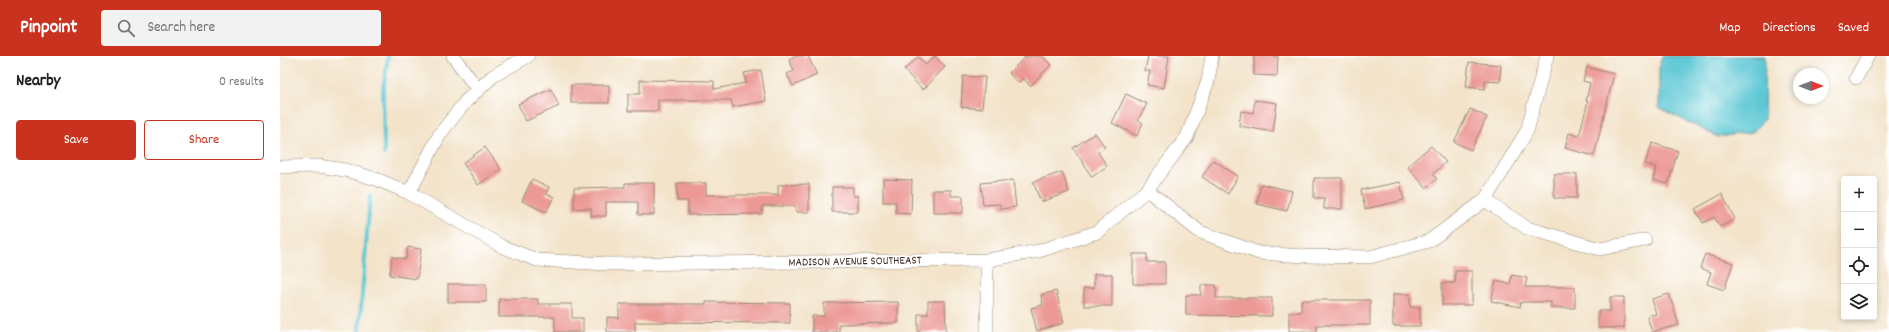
<!DOCTYPE html>
<html lang="en">
<head>
<meta charset="utf-8">
<style>
  body { margin:0; font-family:Dekko,sans-serif; background:#f2f2f2; color:#222 }
  .controls { position:absolute; right:12px; bottom:12px; display:grid; overflow:hidden; border-radius:4px; box-shadow:0 2px 6px #0003 }
  .controls button { width:36px; height:36px; display:grid; place-items:center; padding:0; border:0; border-bottom:1px solid #e0e0e0; background:#fff; color:#222; font:20px sans-serif }
  .compass { position:absolute; left:1513px; top:12px; width:36px; height:36px; border-radius:50%; background:#fff; box-shadow:0 2px 6px #0003; rotate:90deg }
  .list { margin:0; padding:0; list-style:none }
  h2 { display:flex; justify-content:space-between; align-items:center; height:52px; margin:0; padding:0 16px; font-size:17px }
  h2 small { font-size:13px; font-weight:400; color:#767676 }
  .actions { display:flex; gap:8px; padding:12px 16px }
  .actions a { flex:1; padding:9px 0; border:1px solid #c8321e; border-radius:4px; text-align:center; font-size:14px; color:#c8321e }
  .actions .main { background:#c8321e; color:#fff }
  .icon { flex:none; width:22px; height:22px; fill:none; stroke:currentColor; stroke-width:2; stroke-linecap:round; stroke-linejoin:round }
  .map { position:relative; flex:none; width:1609px; height:276px; overflow:hidden }
  header { display:flex; align-items:center; gap:24px; box-sizing:border-box; height:56px; padding:0 20px; background:#c8321e; color:#fff }
  header strong { font-size:19px }
  nav { display:flex; gap:22px; margin-inline-start:auto; font-size:14px }
  .search { width:280px; height:36px; background:#f2f2f2; display:flex; align-items:center; gap:10px; box-sizing:border-box; padding:0 14px; border-radius:4px; color:#767676; font-size:15px }
  main { display:flex }
  aside { flex:1; background:#fff }
  .map>svg:first-child { display:block }
  .water { fill:#5bc7d4; stroke:#4b7879 }
  .lines { fill:none; stroke-linecap:round; stroke-linejoin:round }
  .stream { stroke:#5bc7d4; stroke-width:4 }
  .building { fill:#ec9995 }
  .street-casing { stroke:#978674; stroke-width:14 }
  .street { stroke:#fff; stroke-width:13 }
  .labels { text-anchor:middle; dominant-baseline:central; stroke-width:3.5; stroke-linejoin:round; paint-order:stroke }
  .street-label { font-size:12px; fill:#3b2a1e; stroke:#fff }
</style>
</head>
<body>
<header>
<strong>Pinpoint</strong>
<div class="search"><svg class="icon" aria-label="search" viewBox="0 0 24 24"><circle cx="10" cy="10" r="6"/><path d="M15 15l6 6"/></svg>Search here</div>
<nav><a>Map</a><a>Directions</a><a>Saved</a></nav>
</header>
<main>
<aside>
<h2>Nearby<small>0 results</small></h2>
<ul class="list">
</ul>
<div class="actions"><a class="main">Save</a><a>Share</a></div>
</aside>
<div class="map">
<svg width="1609" height="276" viewBox="0 0 1609 276">
  <rect width="100%" height="100%" fill="#fff"/>
  <filter id="ink" filterUnits="userSpaceOnUse"><feTurbulence type="fractalNoise" baseFrequency=".025" numOctaves="2"/><feDisplacementMap in="SourceGraphic" scale="8" xChannelSelector="R" yChannelSelector="G"/><feConvolveMatrix kernelMatrix="1 2 1 2 8 2 1 2 1" color-interpolation-filters="sRGB"/></filter>
  <filter id="wash" filterUnits="userSpaceOnUse"><feTurbulence type="fractalNoise" baseFrequency=".012" numOctaves="4" result="noise"/><feDisplacementMap in="SourceGraphic" scale="16" xChannelSelector="R" yChannelSelector="G"/><feGaussianBlur stdDeviation="0.9" result="paint"/><feColorMatrix in="noise" values="0 0 0 0 0 0 0 0 0 0 0 0 0 0 0 0 0 1.4 0 .05"/><feComposite in="paint" operator="in"/></filter>
  <g filter="url(#wash)">
    <rect width="100%" height="100%" fill="#f3e3c9"/>
    <polygon class="water" points="1382,0 1485,0 1484,63 1473,76 1438,81 1379,52 1379,12"/>
    <g class="lines">
      <g class="stream">
        <polyline points="104,98 103,35 108,0"/>
        <polyline points="79,276 90,140"/>
      </g>
    </g>
    <g id="blocks">
      <g class="building">
        <polygon points="515,0 528,0 537,19 513,30 507,18 514,15 509,3"/>
        <polygon points="655,0 665,11 643,34 624,14 638,1 646,9"/>
        <polygon points="746,0 762,0 771,9 750,30 743,22 738,27 729,17"/>
        <polygon points="868,0 889,0 884,32 867,29 870,15 865,15"/>
        <polygon points="974,0 998,0 997,20 974,19"/>
        <polygon points="1189,6 1221,9 1220,26 1205,25 1205,33 1186,31"/>
        <polygon points="1307,11 1334,18 1314,100 1285,92 1289,77 1299,80 1308,45 1306,45 1310,27 1303,25"/>
        <polygon points="481,14 486,45 453,51 451,44 378,44 378,55 348,55 348,38 360,38 360,24 434,25 434,33 466,27 464,17"/>
        <polygon points="683,20 705,21 702,53 681,51"/>
        <rect x="291" y="29" width="38" height="18"/>
        <polygon points="271,33 279,50 246,65 238,48"/>
        <polygon points="846,38 867,48 858,64 863,67 857,80 832,67"/>
        <polygon points="975,44 997,47 993,76 959,70 961,55 973,57"/>
        <polygon points="1190,53 1207,61 1191,94 1174,86"/>
        <polygon points="815,77 825,91 818,96 827,110 812,121 793,92"/>
        <polygon points="1372,87 1398,95 1388,128 1373,124 1376,111 1365,108"/>
        <polygon points="1151,90 1166,106 1153,118 1157,123 1146,132 1127,110"/>
        <polygon points="205,91 221,113 198,129 183,107"/>
        <polygon points="933,104 958,120 948,138 922,121"/>
        <polygon points="782,116 789,136 761,146 753,126"/>
        <rect x="1274" y="118" width="23" height="24"/>
        <polygon points="1034,122 1062,122 1062,153 1044,153 1044,142 1034,142"/>
        <polygon points="252,123 269,131 266,138 274,141 266,156 242,145"/>
        <polygon points="603,123 632,124 631,158 616,157 616,146 603,146"/>
        <polygon points="733,124 736,151 720,153 720,148 703,149 701,127"/>
        <polygon points="1120,126 1124,144 1085,153 1081,134"/>
        <polygon points="345,127 374,127 374,159 358,159 358,146 326,146 326,160 311,160 311,152 294,153 294,132 345,131"/>
        <polygon points="397,127 426,127 426,139 498,139 498,129 529,128 529,156 516,156 515,150 482,150 482,158 408,159 408,145 397,145"/>
        <polygon points="981,128 1012,135 1007,155 977,148"/>
        <polygon points="552,131 573,131 573,140 578,140 578,156 552,156"/>
        <polygon points="653,134 671,134 671,140 683,140 683,157 653,157"/>
        <polygon points="1442,138 1455,163 1440,171 1434,161 1423,167 1415,153"/>
        <polygon points="128,191 141,193 137,223 110,219 112,201 126,203"/>
        <polygon points="853,198 867,198 867,206 885,206 885,228 853,228"/>
        <polygon points="1425,198 1453,207 1444,234 1427,228 1431,216 1420,212"/>
        <polygon points="1175,215 1192,215 1192,249 1162,249 1162,227 1175,227"/>
        <polygon points="814,218 832,218 832,250 804,250 804,232 814,232"/>
        <polygon points="1232,219 1247,222 1245,231 1295,231 1295,252 1271,252 1271,246 1241,246 1240,251 1211,245 1216,225 1230,228"/>
        <rect x="168" y="228" width="38" height="18"/>
        <polygon points="921,229 936,229 936,242 992,242 992,260 906,259 906,239 921,239"/>
        <polygon points="776,235 784,267 757,275 751,252 763,249 761,239"/>
        <polygon points="1113,238 1130,238 1130,251 1140,251 1140,270 1113,270"/>
        <polygon points="1389,238 1399,269 1372,276 1367,260 1376,258 1372,243"/>
        <polygon points="1330,241 1344,241 1344,272 1318,272 1318,255 1330,255"/>
        <polygon points="219,243 258,243 258,248 292,248 292,262 303,262 303,276 275,276 275,261 219,261"/>
        <polygon points="1021,244 1090,244 1090,269 1037,269 1037,275 1009,275 1009,256 1021,256"/>
        <polygon points="648,245 665,245 666,276 638,276 638,258 648,258"/>
        <polygon points="426,246 510,247 510,267 355,266 355,276 327,276 327,261 339,262 339,248 426,248"/>
        <polygon points="618,246 618,267 559,268 559,276 532,276 532,260 544,260 544,247"/>
      </g>
    </g>
  </g>
  <g filter="url(#ink)">
    <use href="#blocks" fill-opacity="0" stroke="#978674" stroke-width="1"/>
    <g class="lines">
      <defs>
        <g id="street">
          <polyline points="173,0 198,34"/>
          <polyline points="1576,22 1588,0"/>
          <polyline points="0,111 38,110 65,114 96,123 129,137 223,191 257,204 328,208 707,204 759,195 817,176 867,134 907,81 928,25 932,0"/>
          <polyline points="867,134 920,176 979,197 1025,200 1090,201 1149,185 1205,144 1247,75 1267,0"/>
          <polyline points="129,137 160,78 186,45 213,20 248,0"/>
          <polyline points="1205,144 1247,172 1320,193 1365,184"/>
          <polyline points="707,204 707,276"/>
        </g>
      </defs>
      <use href="#street" class="street-casing"/>
      <use href="#street" class="street"/>
    </g>
  </g>
  <g class="labels">
    <g class="street-label">
      <text transform="translate(575 206) rotate(-1)">MADISON AVENUE SOUTHEAST</text>
    </g>
  </g>
</svg>
<div class="controls">
<button>+</button>
<button>−</button>
<button><svg class="icon" aria-label="locate" viewBox="0 0 24 24"><circle cx="12" cy="12" r="6"/><path d="M12 2v4M12 18v4M2 12h4M18 12h4"/></svg></button>
<button><svg class="icon" aria-label="layers" viewBox="0 0 24 24"><path d="M12 4l9 5-9 5-9-5zM3 14l9 5 9-5"/></svg></button>
</div>
<svg class="compass" viewBox="-18 -18 36 36"><path d="M0-13l5 13h-10z" fill="#e53935"/><path d="M0 13l5-13h-10z" fill="#767676"/></svg>
</div>
</main>
</body>
</html>
